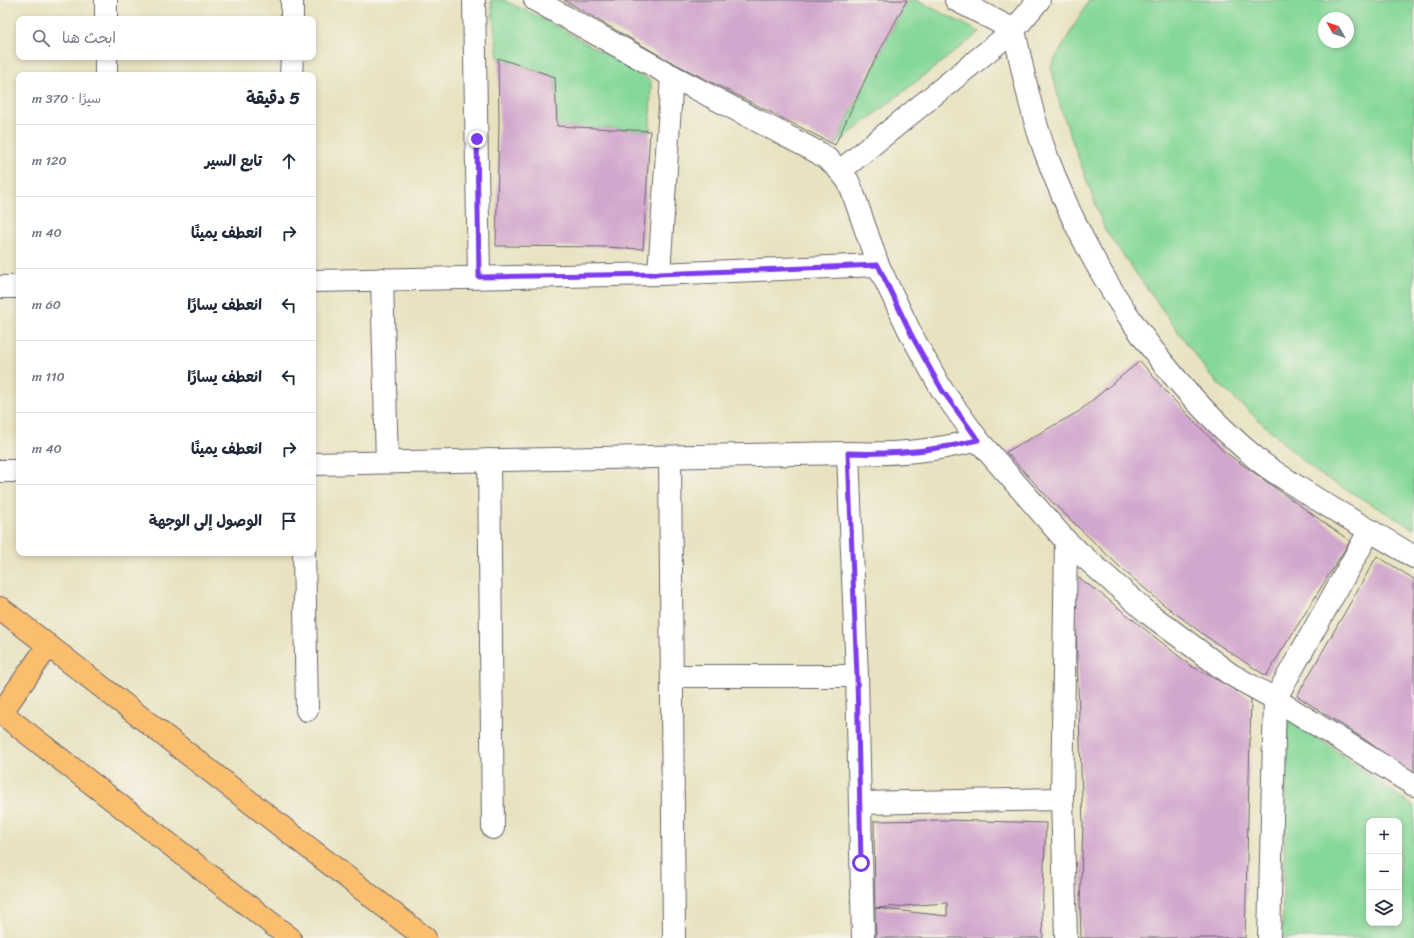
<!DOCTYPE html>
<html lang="ar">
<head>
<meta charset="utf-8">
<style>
  body { margin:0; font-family:Sriracha,"Playpen Sans Arabic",sans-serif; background:#f6f6f7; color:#1f2937; direction:rtl }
  .controls { position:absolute; right:12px; bottom:12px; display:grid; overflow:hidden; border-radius:8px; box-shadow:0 2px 6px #0003 }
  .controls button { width:36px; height:36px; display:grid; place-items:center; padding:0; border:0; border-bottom:1px solid #e0e1e3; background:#fff; color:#1f2937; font:20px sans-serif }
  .compass { position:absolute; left:1318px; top:12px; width:36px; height:36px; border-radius:50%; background:#fff; box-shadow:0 2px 6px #0003; rotate:310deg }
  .stop { position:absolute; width:12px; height:12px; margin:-9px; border:3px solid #7c3aed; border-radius:50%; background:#fff }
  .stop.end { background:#7c3aed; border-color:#fff; box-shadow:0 1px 4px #0008 }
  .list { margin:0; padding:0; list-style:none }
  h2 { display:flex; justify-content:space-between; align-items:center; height:52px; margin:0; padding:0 16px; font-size:17px }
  h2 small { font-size:13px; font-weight:400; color:#747a83 }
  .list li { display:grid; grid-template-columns:26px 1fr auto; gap:12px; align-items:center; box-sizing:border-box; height:72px; padding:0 16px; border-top:1px solid #e0e1e3 }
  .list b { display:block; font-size:15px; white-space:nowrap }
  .list em { font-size:13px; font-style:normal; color:#747a83 }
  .icon { flex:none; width:22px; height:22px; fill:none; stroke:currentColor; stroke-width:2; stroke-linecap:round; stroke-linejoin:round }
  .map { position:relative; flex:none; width:1414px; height:938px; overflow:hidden; direction:ltr }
  .search { position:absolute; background:#fff; box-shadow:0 2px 6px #0003; left:16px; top:16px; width:300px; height:44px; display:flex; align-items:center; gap:10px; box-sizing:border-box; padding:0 14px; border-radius:8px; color:#747a83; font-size:15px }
  .panel { position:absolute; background:#fff; box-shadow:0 2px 6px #0003; left:16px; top:72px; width:300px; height:484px; border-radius:8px; direction:rtl }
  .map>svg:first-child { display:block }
  .green { fill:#86d899; stroke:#547d6a; fill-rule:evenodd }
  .building { fill:#d2a7cd }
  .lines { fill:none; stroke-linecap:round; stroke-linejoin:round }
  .minor-casing { stroke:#67656a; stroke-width:24 }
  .major-casing { stroke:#67656a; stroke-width:24 }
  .minor { stroke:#fff; stroke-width:22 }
  .major { stroke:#fbbd6e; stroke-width:22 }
  .route { stroke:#7c3aed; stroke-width:5 }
</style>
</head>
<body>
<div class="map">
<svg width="1414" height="938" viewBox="0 0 1414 938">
  <rect width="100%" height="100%" fill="#f7f3e8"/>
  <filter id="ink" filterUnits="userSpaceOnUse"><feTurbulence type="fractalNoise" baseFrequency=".025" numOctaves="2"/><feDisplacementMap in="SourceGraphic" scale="8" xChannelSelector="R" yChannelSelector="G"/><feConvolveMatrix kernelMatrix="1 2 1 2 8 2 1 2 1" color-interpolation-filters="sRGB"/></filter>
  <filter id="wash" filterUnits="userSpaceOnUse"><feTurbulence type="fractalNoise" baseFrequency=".012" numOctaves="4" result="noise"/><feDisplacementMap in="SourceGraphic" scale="16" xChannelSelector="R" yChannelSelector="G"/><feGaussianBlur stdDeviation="0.9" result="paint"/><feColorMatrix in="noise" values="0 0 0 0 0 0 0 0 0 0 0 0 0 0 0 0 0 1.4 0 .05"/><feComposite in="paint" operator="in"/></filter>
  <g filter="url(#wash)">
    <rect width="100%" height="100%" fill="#e8e2c0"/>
    <g class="green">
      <polygon points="491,0 503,0 550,22 651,81 650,131 557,126 555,77 498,58"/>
      <polygon points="907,0 916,0 980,32 835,145"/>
      <path d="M 1089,0 L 1414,0 L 1414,529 L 1316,472 L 1211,377 L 1105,230 L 1061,110 L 1051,66 ZM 1324,18 L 1348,18 L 1348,42 L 1324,42 Z"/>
      <path d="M 1288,716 L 1414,807 L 1414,938 L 1282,938 ZM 1369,821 L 1399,821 L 1399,923 L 1369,923 Z"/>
    </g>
    <g id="blocks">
      <g class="building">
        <polygon points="564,0 907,0 869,71 835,145 664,58"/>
        <polygon points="498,58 555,77 557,126 650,131 643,249 603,247 496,246 499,123"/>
        <polygon points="1140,361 1169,395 1222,450 1350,541 1266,676 1207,637 1163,604 1122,569 1051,501 1006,452 1078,412"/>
        <polygon points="1377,556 1414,579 1414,776 1367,741 1297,696"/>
        <polygon points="1074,574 1101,594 1191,666 1251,698 1245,938 1081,938 1080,905 1083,825"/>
        <polygon points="948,820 1046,823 1042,912 1043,938 876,938 875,908 947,916 947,903 875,908 874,821"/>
      </g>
    </g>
  </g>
  <g filter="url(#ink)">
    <use href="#blocks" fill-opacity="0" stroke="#67656a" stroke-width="1"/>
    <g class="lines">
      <defs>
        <g id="minor">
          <polyline points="106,0 106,19"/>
          <polyline points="474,0 479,277"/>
          <polyline points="535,0 672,76 819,153 830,161 840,171 848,181 853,193 878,265 912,336 942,390 978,440 1066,541 1148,613 1230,674 1275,699 1414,785"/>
          <polyline points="956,0 1014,30"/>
          <polyline points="292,19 292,0"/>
          <path d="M 1014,30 C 1023,71 1031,114 1046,154 C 1089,272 1161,379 1258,460 C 1269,469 1281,476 1293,484 C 1332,510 1374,532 1414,557"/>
          <polyline points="106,57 106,75"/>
          <polyline points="291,75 292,57"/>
          <polyline points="840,171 1014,30 1039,0"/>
          <polyline points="659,274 672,76"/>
          <polyline points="382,279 387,462"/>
          <polyline points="313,281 659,274 878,265"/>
          <polyline points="0,287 19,287"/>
          <polyline points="848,453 857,676 863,938"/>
          <polyline points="670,457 674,938"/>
          <polyline points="489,460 493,828"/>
          <path d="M 313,464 L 848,453 C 895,455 933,451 978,440"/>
          <polyline points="0,471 19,471"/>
          <polyline points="1066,541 1062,799 1066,938"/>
          <polyline points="304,553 307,710"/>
          <polyline points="672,676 857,676"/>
          <polyline points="860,803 1062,799"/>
          <polyline points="1269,938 1275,699 1370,530"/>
        </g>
        <g id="major">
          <polyline points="0,608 425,938"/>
          <polyline points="0,712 290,938"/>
          <polyline points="1,713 48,646"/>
        </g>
      </defs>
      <use href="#minor" class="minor-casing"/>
      <use href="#major" class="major-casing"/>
      <use href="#minor" class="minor"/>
      <use href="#major" class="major"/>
    </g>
  </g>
  <g class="lines" filter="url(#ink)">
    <path class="route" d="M 477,139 L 479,277 L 659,274 L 878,265 L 912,336 L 942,390 L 978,440 C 934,451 893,455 848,453 L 857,676 L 861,863"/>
  </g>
</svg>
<div class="controls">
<button>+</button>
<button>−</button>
<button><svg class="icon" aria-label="layers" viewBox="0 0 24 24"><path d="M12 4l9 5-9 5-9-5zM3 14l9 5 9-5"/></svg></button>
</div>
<svg class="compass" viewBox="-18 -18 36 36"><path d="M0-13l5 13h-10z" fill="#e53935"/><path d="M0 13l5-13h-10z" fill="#747a83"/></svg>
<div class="stop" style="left:861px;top:863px"></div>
<div class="stop end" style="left:477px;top:139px"></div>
<div class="search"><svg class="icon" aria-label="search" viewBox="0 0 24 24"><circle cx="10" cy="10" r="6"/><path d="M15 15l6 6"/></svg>ابحث هنا</div>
<section class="panel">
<h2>5 دقيقة<small>سيرًا · 370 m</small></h2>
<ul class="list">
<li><svg class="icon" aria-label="ahead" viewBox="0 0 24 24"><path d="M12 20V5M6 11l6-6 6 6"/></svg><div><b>تابع السير</b></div><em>120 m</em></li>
<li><svg class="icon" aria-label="right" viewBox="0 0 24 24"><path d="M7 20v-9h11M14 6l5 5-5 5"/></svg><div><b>انعطف يمينًا</b></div><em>40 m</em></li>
<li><svg class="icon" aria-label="left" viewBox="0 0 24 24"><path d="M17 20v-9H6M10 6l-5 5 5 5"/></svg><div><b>انعطف يسارًا</b></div><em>60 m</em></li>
<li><svg class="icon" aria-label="left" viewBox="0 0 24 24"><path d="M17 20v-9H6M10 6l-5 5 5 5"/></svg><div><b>انعطف يسارًا</b></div><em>110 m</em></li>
<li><svg class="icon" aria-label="right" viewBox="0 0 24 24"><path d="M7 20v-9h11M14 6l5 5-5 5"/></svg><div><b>انعطف يمينًا</b></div><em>40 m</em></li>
<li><svg class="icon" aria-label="arrive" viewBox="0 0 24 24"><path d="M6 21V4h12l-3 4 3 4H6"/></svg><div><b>الوصول إلى الوجهة</b></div></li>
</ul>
</section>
</div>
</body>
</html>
